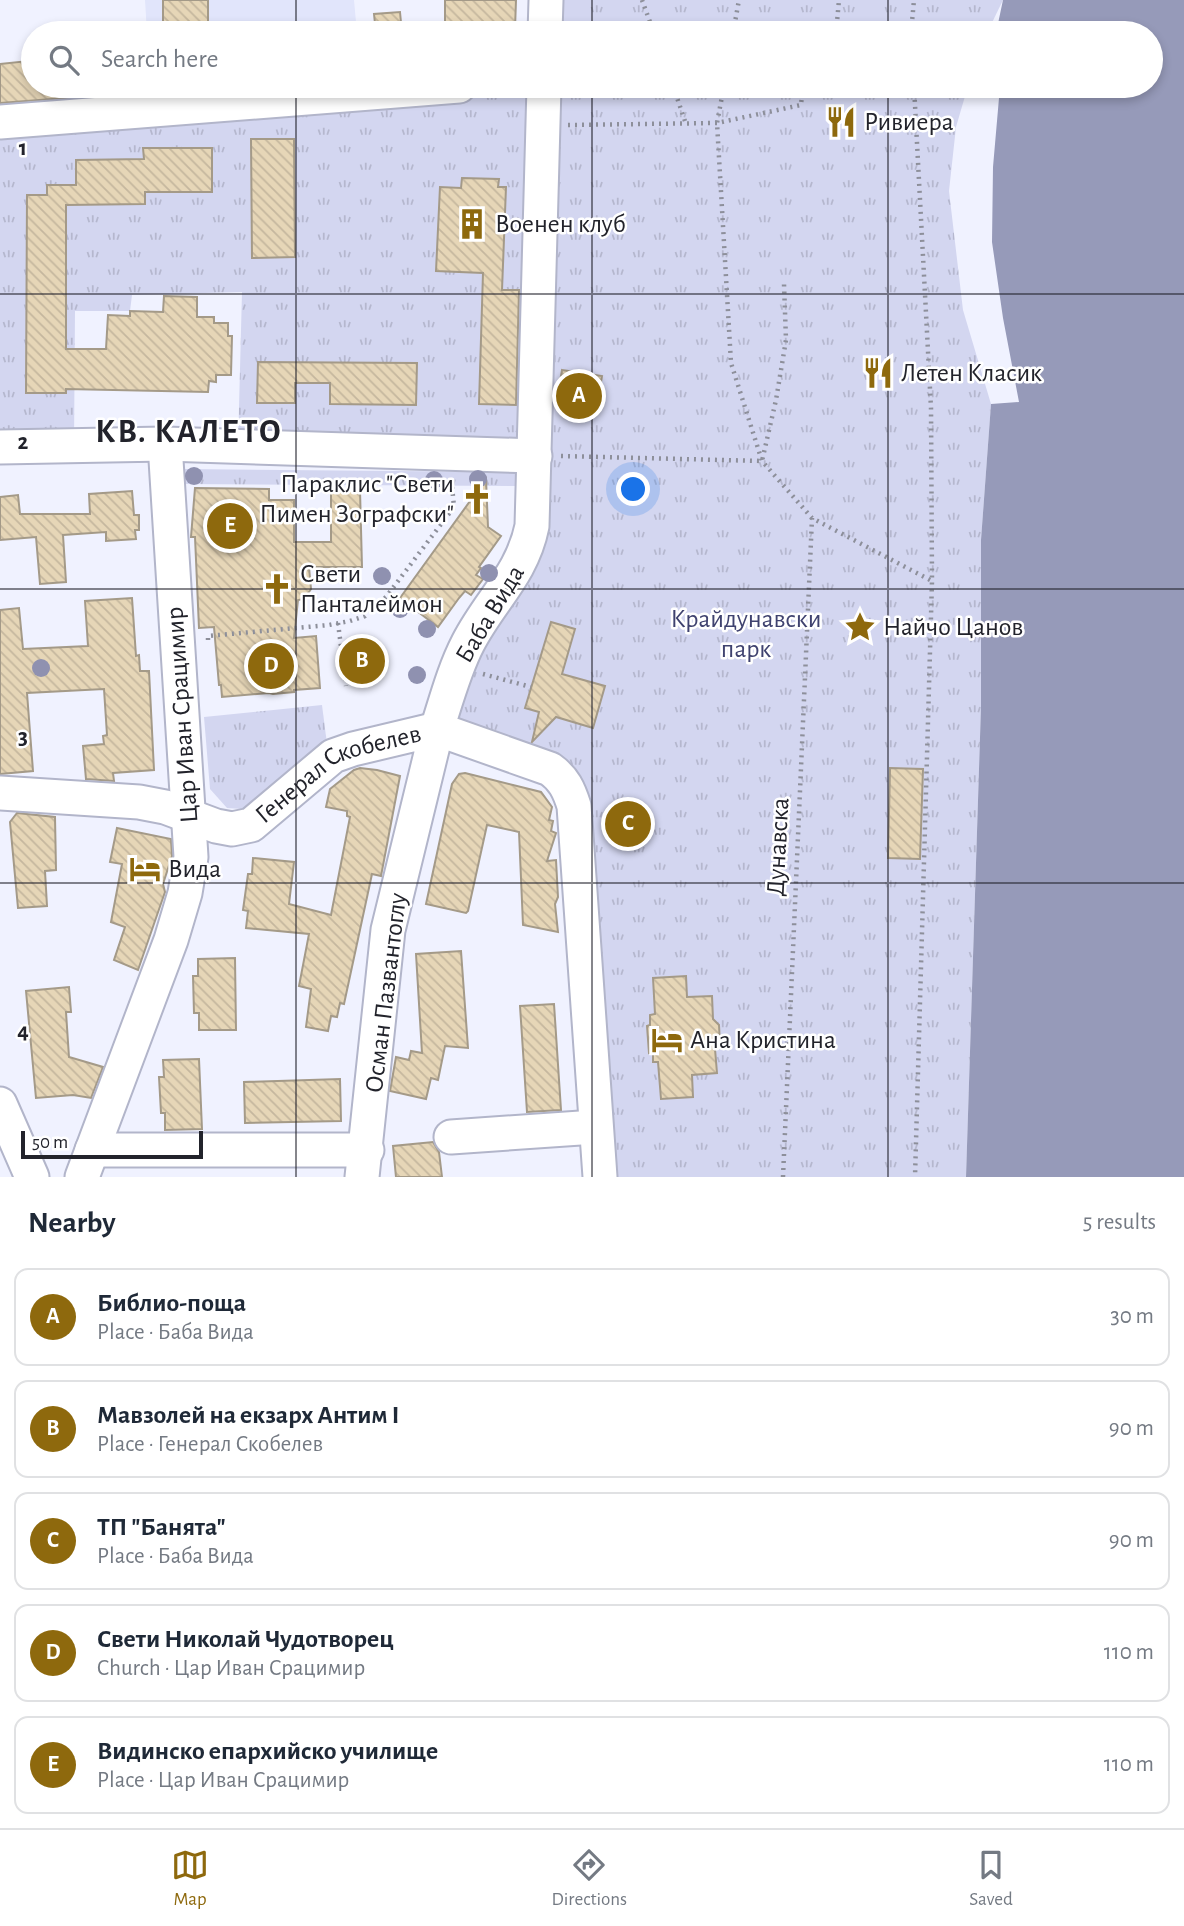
<!DOCTYPE html>
<html lang="en">
<head>
<meta charset="utf-8">
<style>
  body { margin:0; font-family:"Alegreya Sans",sans-serif; background:#f6f6f7; color:#1f2937 }
  .scale { position:absolute; left:21px; bottom:18px; width:182px; box-sizing:border-box; padding-left:7px; border:4px solid #22232b; border-top:0; font-size:19px; line-height:24px; white-space:nowrap; color:#22232b; -webkit-text-stroke:5px #fff; paint-order:stroke }
  .you { position:absolute; left:634px; top:490px; width:24px; height:24px; margin:-18px; border:5px solid #fff; border-radius:50%; background:#1a73e8; box-shadow:0 0 0 10px #1a73e833 }
  .badge { display:grid; place-items:center; width:46px; height:46px; border-radius:50%; background:#8e690d; color:#fff; font-size:23px; font-weight:700 }
  .pin { position:absolute; translate:-50% -50%; border:4px solid #fff; box-shadow:0 2px 7px #0006 }
  .list { margin:0; padding:0; list-style:none }
  h2 { display:flex; justify-content:space-between; align-items:center; height:91px; margin:0; padding:0 28px; font-size:30px }
  h2 small { font-size:23px; font-weight:400; color:#747a83 }
  .list li { display:grid; grid-template-columns:46px 1fr auto; gap:21px; align-items:center; box-sizing:border-box; height:98px; margin:0 14px 14px; padding:0 14px; border:2px solid #e0e1e3; border-radius:14px }
  .list b { display:block; font-size:26px; white-space:nowrap }
  .list p { margin:0; font-size:23px; white-space:nowrap; color:#747a83 }
  .list em { font-size:23px; font-style:normal; color:#747a83 }
  .icon { flex:none; width:38px; height:38px; fill:none; stroke:currentColor; stroke-width:2; stroke-linecap:round; stroke-linejoin:round }
  .map { position:relative; flex:none; width:1184px; height:1177px; overflow:hidden }
  .search { position:absolute; background:#fff; box-shadow:0 4px 10px #0003; left:21px; right:21px; top:21px; height:77px; display:flex; align-items:center; gap:18px; box-sizing:border-box; padding:0 24px; border-radius:38px; color:#747a83; font-size:26px }
  .sheet { height:651px; background:#fff }
  nav { display:flex; justify-content:space-around; align-items:center; box-sizing:border-box; height:98px; border-top:2px solid #e0e1e3; background:#fff; font-size:19px; color:#747a83 }
  nav a { display:grid; justify-items:center; gap:4px }
  nav .on { color:#8e690d }
  .map>svg:first-child { display:block }
  .built { fill:#e1e5fb }
  .grass { fill:url(#grass-tufts) }
  .water { fill:#969ab9 }
  .building { fill:url(#building-back-hatch); stroke:#a49a88; stroke-width:2 }
  .lines { fill:none; stroke-linecap:round; stroke-linejoin:round }
  .minor-casing { stroke:#b2b5ca; stroke-width:37 }
  .path { stroke:#8d8f9a; stroke-width:4.5; stroke-dasharray:2 5; stroke-linecap:butt }
  .minor { stroke:#fff; stroke-width:33 }
  .tree { fill:#8f91b0 }
  .grid { fill:none; stroke:#22232b; stroke-width:2; stroke-opacity:0.55 }
  .labels { text-anchor:middle; dominant-baseline:central; stroke-width:5; stroke-linejoin:round; paint-order:stroke }
  .poi-label { font-size:26px; fill:#22232b; stroke:#fff; text-anchor:start }
  .street-label { font-size:26px; fill:#22232b; stroke:#fff }
  .park-label { font-size:26px; fill:#3f426f; stroke:#fff }
  .district-label { font-size:33px; font-weight:bold; letter-spacing:2px; fill:#22232b; stroke:#fff }
  .grid-label { font-size:23px; text-anchor:middle; font-weight:bold; fill:#22232b; stroke:#fff; stroke-width:5; stroke-linejoin:round; paint-order:stroke }
</style>
</head>
<body>
<div class="map">
<svg width="1184" height="1177" viewBox="0 0 1184 1177">
  <defs>
    <pattern id="grass-tufts" width="24" height="20" patternUnits="userSpaceOnUse" patternTransform="scale(1.75)"><rect width="24" height="20" fill="#d3d6f0"/><path d="M3 7l-1-3M5 7V3M7 7l1-3M15 17l-1-3M17 17v-4M19 17l1-3" fill="none" stroke="#b5b7ce"/></pattern>
    <pattern id="building-back-hatch" width="6" height="6" patternUnits="userSpaceOnUse" patternTransform="scale(1.75)"><rect width="6" height="6" fill="#e6d6b7"/><path d="M-1 5l2 2M0 0l6 6M5-1l2 2" fill="none" stroke="#c5b79e"/></pattern>
  </defs>
  <rect width="100%" height="100%" fill="#f0f2ff"/>
  <polygon class="built" points="145,0 354,0 357,33 147,33"/>
  <g class="grass">
    <polygon points="546,0 1003,0 987,33 545,33"/>
    <polygon points="459,86 968,86 956,127 949,191 963,310 991,404 981,540 981,706 966,1177 600,1177 569,791 437,729 510,580 535,456 238,446 242,292 132,295 130,311 75,311 74,446 0,447 0,122"/>
    <polygon points="183,469 522,472 522,486 183,484"/>
    <polygon points="322,705 327,744 253,806 242,809 227,808 210,789 204,717"/>
  </g>
  <polygon class="water" points="1003,0 1184,0 1184,1177 966,1177 981,706 981,540 991,404 1019,402 1003,318 992,242 993,167 999,98 998,86 1151,86 1151,33 996,33"/>
  <g class="building">
    <polygon points="163,0 208,0 208,33 172,33 172,22 163,22"/>
    <polygon points="445,0 516,0 515,29 482,27 480,33 445,33"/>
    <polygon points="400,12 402,33 376,33 374,14"/>
    <polygon points="28,61 28,66 33,66 33,86 77,86 78,97 0,103 0,64"/>
    <polygon points="251,139 294,139 295,257 252,258"/>
    <polygon points="143,148 212,148 212,192 145,192 145,204 66,205 66,349 106,349 108,315 130,316 130,311 163,312 164,296 197,297 197,317 214,317 214,323 228,323 228,336 232,336 231,375 216,375 216,382 209,381 208,392 66,389 66,393 26,393 27,195 47,195 47,185 76,185 76,160 144,159"/>
    <polygon points="462,178 499,179 498,187 506,187 502,290 519,290 516,405 479,404 483,273 436,271 440,187 461,188"/>
    <polygon points="258,362 417,363 416,405 330,404 330,383 295,383 295,403 257,403"/>
    <polygon points="562,370 602,376 596,412 556,406"/>
    <polygon points="486,479 488,527 501,536 479,567 481,568 476,575 483,579 471,595 465,591 459,598 438,627 400,598"/>
    <polygon points="195,488 269,489 269,500 294,500 294,542 331,542 331,490 360,490 362,567 309,567 311,589 304,599 298,600 294,638 316,636 320,688 294,690 294,692 273,694 269,693 222,697 221,685 219,685 214,627 199,628 195,537 191,537"/>
    <polygon points="132,491 134,515 139,515 139,530 135,530 136,539 106,541 106,532 63,535 66,582 40,584 36,537 0,540 0,497 18,495 20,514 90,514 89,494"/>
    <polygon points="132,598 136,656 139,655 140,671 149,671 154,770 113,773 114,781 86,779 83,746 104,744 103,736 107,735 104,689 27,693 33,771 0,774 0,610 19,608 23,649 88,646 85,601"/>
    <polygon points="551,622 575,629 562,674 605,686 593,728 556,717 532,742 539,712 525,708"/>
    <polygon points="360,768 377,770 400,776 381,876 372,874 344,1004 340,1003 337,1017 331,1016 328,1031 306,1027 311,989 299,986 309,934 246,928 248,911 243,910 248,874 252,874 253,858 294,862 289,904 331,915 350,817 347,816 347,811 326,807 330,789 354,770"/>
    <polygon points="890,768 923,769 920,859 888,858"/>
    <polygon points="465,773 541,792 552,807 549,820 553,821 551,831 556,833 547,861 556,860 558,897 555,904 558,932 523,925 519,832 487,825 468,911 466,913 426,904 452,784 459,774"/>
    <polygon points="640,803 643,843 616,845 614,805"/>
    <polygon points="17,813 55,817 56,870 45,871 47,906 18,908 10,822"/>
    <polygon points="117,828 171,839 172,856 163,884 165,892 138,970 114,960 125,927 111,922 122,864 110,862"/>
    <polygon points="461,951 468,1048 445,1046 438,1080 431,1078 426,1099 390,1091 396,1057 409,1060 411,1051 422,1053 416,954"/>
    <polygon points="235,958 236,1030 199,1030 199,1013 194,1013 193,976 198,976 198,959"/>
    <polygon points="686,976 687,997 712,996 713,1019 719,1025 720,1044 715,1049 717,1073 692,1075 693,1097 661,1099 658,1062 653,1062 653,1052 649,1053 647,1026 650,1025 650,1015 655,1014 653,978"/>
    <polygon points="69,987 71,1012 66,1012 69,1057 103,1067 91,1098 73,1095 36,1098 26,991"/>
    <polygon points="554,1004 561,1110 527,1112 520,1006"/>
    <polygon points="199,1059 202,1129 165,1130 165,1113 161,1113 159,1077 164,1077 163,1060"/>
    <polygon points="340,1079 341,1121 245,1123 244,1082"/>
    <polygon points="433,1142 439,1152 442,1177 396,1177 393,1146"/>
  </g>
  <g class="lines">
    <defs>
      <g id="minor">
        <polyline points="545,33 546,0"/>
        <path d="M 544,86 L 532,526 C 522,575 490,600 468,643 C 454,670 446,701 437,729 L 550,769 C 564,779 569,790 574,806 L 600,1177"/>
        <polyline points="0,122 459,86"/>
        <polyline points="0,447 165,444 535,456"/>
        <path id="s1" d="M 0,793 L 139,802 L 165,807 L 216,826 L 232,829 L 251,825 L 333,756 L 353,749 L 437,729 L 388,930 L 362,1177"/>
        <polyline points="0,1104 32,1177"/>
        <polyline points="451,1137 595,1127"/>
        <polyline points="92,1150 367,1150"/>
        <polyline points="82,1177 171,940 185,893 191,857 165,444"/>
      </g>
    </defs>
    <use href="#minor" class="minor-casing"/>
    <g class="path">
      <polyline points="642,0 654,33"/>
      <polyline points="733,33 739,0"/>
      <polyline points="836,33 839,0"/>
      <polyline points="911,33 914,0"/>
      <polyline points="673,86 686,124"/>
      <polyline points="724,86 717,123 731,363 762,461 812,518 932,581"/>
      <polyline points="914,86 931,408 932,581 915,1177"/>
      <polyline points="568,125 717,123 801,105 803,86"/>
      <polyline points="561,456 762,461 776,400 786,340 784,284"/>
      <polyline points="338,623 346,686"/>
      <polyline points="208,640 208,636 329,625 350,621 365,616 386,597 454,507 452,486"/>
      <polyline points="483,674 531,687"/>
      <polyline points="345,678 376,674"/>
      <polyline points="783,1177 812,518"/>
    </g>
    <use href="#minor" class="minor"/>
  </g>
  <g class="tree">
    <circle cx="194" cy="476" r="9"/>
    <circle cx="478" cy="479" r="9"/>
    <circle cx="434" cy="480" r="9"/>
    <circle cx="489" cy="573" r="9"/>
    <circle cx="382" cy="576" r="9"/>
    <circle cx="400" cy="609" r="9"/>
    <circle cx="427" cy="629" r="9"/>
    <circle cx="41" cy="668" r="9"/>
    <circle cx="417" cy="675" r="9"/>
  </g>
  <path class="grid" d="M 296,0 L 296,33M 592,0 L 592,33M 888,0 L 888,33M 296,86 L 296,1177M 592,86 L 592,1177M 888,86 L 888,1177M 0,294 L 1184,294M 0,589 L 1184,589M 0,883 L 1184,883"/>
  <defs>
    <symbol id="restaurant-bare" viewBox="-9 -9 18 18"><path d="M-5-6h1v4h1v-4h1v4h1v-4h1v5L-1.5 .5V6h-2V.5L-5-1ZM5-6V6H3V1.5H1.5Q1.5-4 5-6Z" fill="#8e690d" stroke="#fff" stroke-width="2.5" paint-order="stroke"/></symbol>
    <symbol id="building-bare" viewBox="-9 -9 18 18"><path d="M-4-6H4V6H1V3H-1V6H-4ZM-2.5-4.3h1.7v1.8h-1.7ZM.8-4.3h1.7v1.8H.8ZM-2.5-1h1.7V.8h-1.7ZM.8-1h1.7V.8H.8Z" fill="#8e690d" stroke="#fff" stroke-width="2.5" paint-order="stroke"/></symbol>
    <symbol id="church-bare" viewBox="-9 -9 18 18"><path d="M-1.2-6h2.4v3.5h3.3v2.4h-3.3V6h-2.4V-.1h-3.3v-2.4h3.3Z" fill="#8e690d" stroke="#fff" stroke-width="2.5" paint-order="stroke"/></symbol>
    <symbol id="sight-bare" viewBox="-9 -9 18 18"><path d="M0-6L1.8-2.2L6-1.7L2.9 1.2L3.7 5.4L0 3.3L-3.7 5.4L-2.9 1.2L-6-1.7L-1.8-2.2Z" fill="#8e690d" stroke="#fff" stroke-width="2.5" paint-order="stroke"/></symbol>
    <symbol id="hotel-bare" viewBox="-9 -9 18 18"><path d="M-6-4.5h1.5V1H6V5H4.5V3h-9V5H-6ZM-4 0a1.8 1.8 0 1 1 3.6 0ZM.5 0V-2.5h3Q6-2.5 6 0Z" fill="#8e690d" stroke="#fff" stroke-width="2.5" paint-order="stroke"/></symbol>
  </defs>
  <g fill-rule="evenodd">
    <use href="#restaurant-bare" x="819" y="100" width="44" height="44"/>
    <use href="#building-bare" x="450" y="202" width="44" height="44"/>
    <use href="#restaurant-bare" x="856" y="351" width="44" height="44"/>
    <use href="#church-bare" x="455" y="477" width="44" height="44"/>
    <use href="#church-bare" x="255" y="567" width="44" height="44"/>
    <use href="#sight-bare" x="838" y="605" width="44" height="44"/>
    <use href="#hotel-bare" x="123" y="847" width="44" height="44"/>
    <use href="#hotel-bare" x="645" y="1018" width="44" height="44"/>
  </g>
  <g class="labels">
    <g class="poi-label">
      <text x="864" y="122">Ривиера</text>
      <text x="495" y="224">Военен клуб</text>
      <text x="901" y="373">Летен Класик</text>
      <text x="454" y="484" text-anchor="end">Параклис "Свети<tspan x="454" dy="30">Пимен Зографски"</tspan></text>
      <text x="300" y="574">Свети<tspan x="300" dy="30">Панталеймон</tspan></text>
      <text x="883" y="627">Найчо Цанов</text>
      <text x="168" y="869">Вида</text>
      <text x="690" y="1040">Ана Кристина</text>
    </g>
    <g class="street-label">
      <text transform="translate(490 614) rotate(-59)">Баба Вида</text>
      <text transform="translate(182 715) rotate(-94)">Цар Иван Срацимир</text>
      <text stroke="none"><textPath href="#s1" startOffset="360">Генерал Скобелев</textPath></text>
      <text transform="translate(778 847) rotate(-87)">Дунавска</text>
      <text transform="translate(386 993) rotate(-83)">Осман Пазвантоглу</text>
    </g>
    <g class="park-label">
      <text x="746" y="619">Крайдунавски<tspan x="746" dy="30">парк</tspan></text>
    </g>
    <g class="district-label">
      <text x="189" y="432">КВ. КАЛЕТО</text>
    </g>
  </g>
  <g class="grid-label">
    <text x="23" y="155">1</text>
    <text x="23" y="449">2</text>
    <text x="23" y="744">3</text>
    <text x="23" y="1038">4</text>
  </g>
</svg>
<div class="scale">50 m</div>
<div class="you"></div>
<div class="pin badge" style="left:579px;top:396px">A</div>
<div class="pin badge" style="left:362px;top:661px">B</div>
<div class="pin badge" style="left:628px;top:824px">C</div>
<div class="pin badge" style="left:271px;top:666px">D</div>
<div class="pin badge" style="left:230px;top:526px">E</div>
<div class="search"><svg class="icon" aria-label="search" viewBox="0 0 24 24"><circle cx="10" cy="10" r="6"/><path d="M15 15l6 6"/></svg>Search here</div>
</div>
<section class="sheet">
<h2>Nearby<small>5 results</small></h2>
<ul class="list">
<li><span class="badge">A</span><div><b>Библио-поща</b><p>Place · Баба Вида</p></div><em>30 m</em></li>
<li><span class="badge">B</span><div><b>Мавзолей на екзарх Антим I</b><p>Place · Генерал Скобелев</p></div><em>90 m</em></li>
<li><span class="badge">C</span><div><b>ТП &quot;Банята&quot;</b><p>Place · Баба Вида</p></div><em>90 m</em></li>
<li><span class="badge">D</span><div><b>Свети Николай Чудотворец</b><p>Church · Цар Иван Срацимир</p></div><em>110 m</em></li>
<li><span class="badge">E</span><div><b>Видинско епархийско училище</b><p>Place · Цар Иван Срацимир</p></div><em>110 m</em></li>
</ul>
</section>
<nav>
<a class="on"><svg class="icon" aria-label="map" viewBox="0 0 24 24"><path d="M3 6l6-2 6 2 6-2v14l-6 2-6-2-6 2zM9 4v14M15 6v14"/></svg>Map</a>
<a><svg class="icon" aria-label="directions" viewBox="0 0 24 24"><path d="M12 3l9 9-9 9-9-9zM9 14v-3h6M13 9l2 2-2 2"/></svg>Directions</a>
<a><svg class="icon" aria-label="saved" viewBox="0 0 24 24"><path d="M7 4h10v16l-5-4-5 4z"/></svg>Saved</a>
</nav>
</body>
</html>
